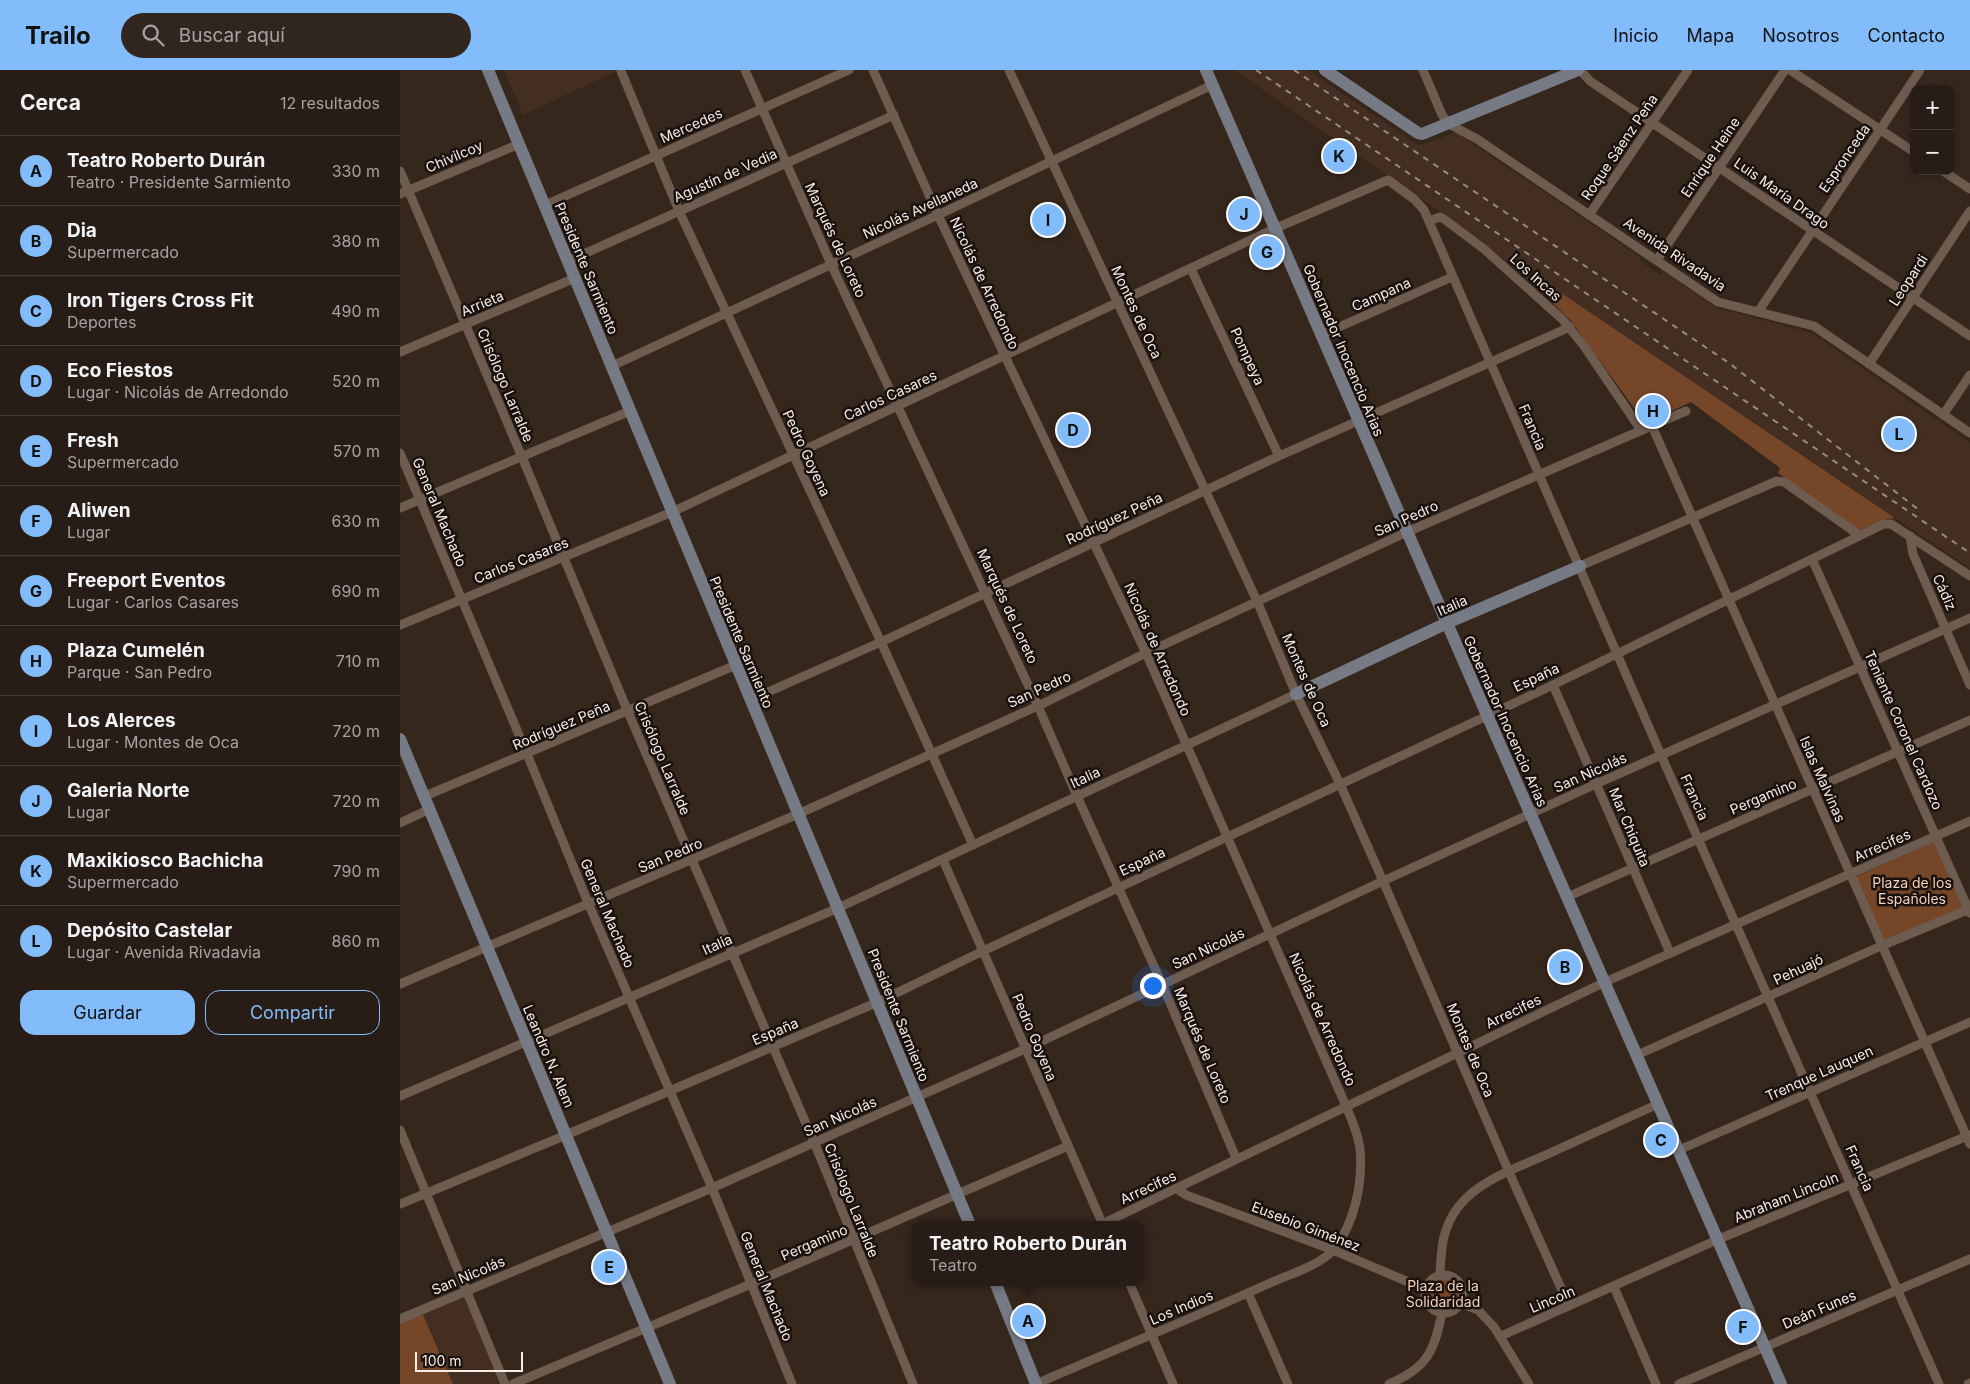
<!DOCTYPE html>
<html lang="es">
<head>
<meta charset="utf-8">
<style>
  body { margin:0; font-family:Inter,sans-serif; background:#30261f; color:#f1f3f6 }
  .controls { position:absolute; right:15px; top:15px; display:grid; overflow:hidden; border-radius:10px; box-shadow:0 2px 8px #0003 }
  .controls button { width:45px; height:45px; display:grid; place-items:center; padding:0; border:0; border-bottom:1px solid #443b35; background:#281d16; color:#f1f3f6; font:25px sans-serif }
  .scale { position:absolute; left:15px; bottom:12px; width:108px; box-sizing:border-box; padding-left:5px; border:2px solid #f7ece6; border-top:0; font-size:14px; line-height:18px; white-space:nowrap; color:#f7ece6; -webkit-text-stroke:4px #18110d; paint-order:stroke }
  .you { position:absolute; left:752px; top:915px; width:18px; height:18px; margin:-12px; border:4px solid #fff; border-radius:50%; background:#1a73e8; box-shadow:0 0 0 8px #1a73e833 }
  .badge { display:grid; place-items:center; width:32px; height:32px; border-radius:50%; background:#83bcfa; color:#111; font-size:16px; font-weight:700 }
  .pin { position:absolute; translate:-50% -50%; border:2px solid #fff; box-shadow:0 1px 5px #0006 }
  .popup { position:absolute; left:512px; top:1151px; width:232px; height:65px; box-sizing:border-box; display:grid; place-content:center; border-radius:10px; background:#281d16; filter:drop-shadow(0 1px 4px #0005); font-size:16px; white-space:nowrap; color:#a5a2a1 }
  .popup b { font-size:19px; color:#f1f3f6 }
  .popup::after { content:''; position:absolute; left:50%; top:100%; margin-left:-10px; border:10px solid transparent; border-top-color:#281d16 }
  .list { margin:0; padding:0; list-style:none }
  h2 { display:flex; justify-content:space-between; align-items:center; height:65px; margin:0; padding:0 20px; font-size:21px }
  h2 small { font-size:16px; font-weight:400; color:#a5a2a1 }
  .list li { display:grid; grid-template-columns:32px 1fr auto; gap:15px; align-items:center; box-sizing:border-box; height:70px; padding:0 20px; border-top:1px solid #443b35 }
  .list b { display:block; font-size:19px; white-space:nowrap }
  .list p { margin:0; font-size:16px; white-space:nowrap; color:#a5a2a1 }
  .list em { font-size:16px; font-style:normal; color:#a5a2a1 }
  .actions { display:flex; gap:10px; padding:15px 20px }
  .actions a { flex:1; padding:11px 0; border:1px solid #83bcfa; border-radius:15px; text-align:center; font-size:18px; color:#83bcfa }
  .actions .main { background:#83bcfa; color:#111 }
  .icon { flex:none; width:28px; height:28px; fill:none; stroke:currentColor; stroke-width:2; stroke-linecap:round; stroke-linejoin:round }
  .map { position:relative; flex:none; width:1570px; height:1314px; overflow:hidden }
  header { display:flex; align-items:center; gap:30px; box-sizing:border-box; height:70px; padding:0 25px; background:#83bcfa; color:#111 }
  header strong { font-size:24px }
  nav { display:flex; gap:28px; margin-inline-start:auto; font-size:18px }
  .search { width:350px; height:45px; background:#30261f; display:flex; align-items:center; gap:12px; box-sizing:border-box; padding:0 18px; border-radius:28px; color:#a5a2a1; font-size:19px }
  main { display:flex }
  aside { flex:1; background:#281d16 }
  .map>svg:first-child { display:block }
  .built { fill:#442e21 }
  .green { fill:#764628 }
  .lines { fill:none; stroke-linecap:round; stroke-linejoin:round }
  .street { stroke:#6e5c51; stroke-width:9 }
  .secondary { stroke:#767a85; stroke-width:12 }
  .rail { stroke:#978a82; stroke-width:2; stroke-dasharray:6 6; stroke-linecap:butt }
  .labels { text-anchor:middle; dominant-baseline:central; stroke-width:5; stroke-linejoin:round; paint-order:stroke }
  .street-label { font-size:14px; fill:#f7ece6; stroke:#18110d }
  .park-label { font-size:14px; fill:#f5d0ba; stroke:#18110d }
</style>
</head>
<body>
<header>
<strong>Trailo</strong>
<div class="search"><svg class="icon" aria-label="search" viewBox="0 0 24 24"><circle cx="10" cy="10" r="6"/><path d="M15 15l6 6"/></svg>Buscar aquí</div>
<nav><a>Inicio</a><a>Mapa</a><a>Nosotros</a><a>Contacto</a></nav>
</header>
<main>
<aside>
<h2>Cerca<small>12 resultados</small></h2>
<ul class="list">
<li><span class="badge">A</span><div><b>Teatro Roberto Durán</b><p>Teatro · Presidente Sarmiento</p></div><em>330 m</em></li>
<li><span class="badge">B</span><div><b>Dia</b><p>Supermercado</p></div><em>380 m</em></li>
<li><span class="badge">C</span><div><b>Iron Tigers Cross Fit</b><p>Deportes</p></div><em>490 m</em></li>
<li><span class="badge">D</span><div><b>Eco Fiestos</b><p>Lugar · Nicolás de Arredondo</p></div><em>520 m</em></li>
<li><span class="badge">E</span><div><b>Fresh</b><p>Supermercado</p></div><em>570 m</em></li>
<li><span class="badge">F</span><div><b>Aliwen</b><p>Lugar</p></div><em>630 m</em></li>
<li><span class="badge">G</span><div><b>Freeport Eventos</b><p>Lugar · Carlos Casares</p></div><em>690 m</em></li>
<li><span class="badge">H</span><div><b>Plaza Cumelén</b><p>Parque · San Pedro</p></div><em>710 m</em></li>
<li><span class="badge">I</span><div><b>Los Alerces</b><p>Lugar · Montes de Oca</p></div><em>720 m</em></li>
<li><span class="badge">J</span><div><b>Galeria Norte</b><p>Lugar</p></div><em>720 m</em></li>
<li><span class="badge">K</span><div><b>Maxikiosco Bachicha</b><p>Supermercado</p></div><em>790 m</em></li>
<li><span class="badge">L</span><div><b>Depósito Castelar</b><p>Lugar · Avenida Rivadavia</p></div><em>860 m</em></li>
</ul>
<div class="actions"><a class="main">Guardar</a><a>Compartir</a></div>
</aside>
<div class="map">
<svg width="1570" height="1314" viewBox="0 0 1570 1314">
  <rect width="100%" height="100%" fill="#36271d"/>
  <g class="built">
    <polygon points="104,0 219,0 123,45"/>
    <polygon points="834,0 908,0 1018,75 1039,69 1055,62 1240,187 1240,191 1260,205 1263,201 1317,238 1412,263 1570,373 1570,498 1151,216 1131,212 1061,156"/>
    <polygon points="65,1221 105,1314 53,1314 21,1240"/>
  </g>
  <g class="green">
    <polygon points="1131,212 1151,216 1495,448 1486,449 1459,461 1378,403 1380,398 1291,332 1245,353 1171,251"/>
    <polygon points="1535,771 1564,837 1483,871 1455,807"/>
    <circle cx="1043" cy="1223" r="17"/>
    <polygon points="21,1240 53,1314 0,1314 0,1249"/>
  </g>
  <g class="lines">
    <g class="street">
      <polyline points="345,0 431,194 638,636 677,726 762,914 836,1088"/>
      <path d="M 473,0 L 538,145 L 746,583 L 946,1036 C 952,1050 958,1064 960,1079 C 963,1112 955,1154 933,1180 C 921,1195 888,1205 870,1213 C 793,1248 714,1280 636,1314"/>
      <polyline points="609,0 857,531 896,624 940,714 983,811 1109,1102 1169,1236"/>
      <polyline points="1023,0 1042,45 1049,54 1077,69 1318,232 1414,256 1570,363"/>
      <polyline points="1180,0 1190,11 1570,266"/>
      <polyline points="1390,0 1514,82"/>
      <polyline points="221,1 279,141 481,572 573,775"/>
      <polyline points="0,101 122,387 228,642 414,1072 513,1314"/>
      <polyline points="1543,101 1570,119"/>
      <polyline points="0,124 119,74"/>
      <polyline points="145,135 449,0"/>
      <polyline points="1189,145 1288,0"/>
      <polyline points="1029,151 1040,147 1044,149 1084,179 1162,249 1184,276 1241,360"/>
      <polyline points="1257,190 1385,0"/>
      <polyline points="168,191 494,45"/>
      <polyline points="791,199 879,386"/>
      <polyline points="1358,242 1520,0"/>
      <polyline points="921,265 1052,207"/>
      <polyline points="0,282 175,208"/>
      <polyline points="1469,294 1570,141"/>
      <polyline points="212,296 538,145 812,15"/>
      <polyline points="1543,345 1570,305"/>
      <polyline points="1252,356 1570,1074"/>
      <polyline points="0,383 127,684 189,835 312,1118 392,1314"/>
      <polyline points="0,438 230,341"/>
      <polyline points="1510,466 1513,484 1570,615"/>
      <polyline points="1412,489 1570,843"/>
      <polyline points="1180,496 1377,411 1384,412 1459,465"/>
      <polyline points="0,555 272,442 876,158 988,110 1014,129 1024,140 1261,685 1539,1314"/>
      <polyline points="1153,615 1270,883"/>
      <polyline points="350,630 481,572 879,386 1170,257"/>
      <polyline points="25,726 336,595"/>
      <polyline points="0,753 30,739"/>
      <polyline points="543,790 703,1155"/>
      <polyline points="1167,827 1570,650"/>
      <polyline points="0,914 398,744 638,636 746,583 1007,462 1286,341"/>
      <polyline points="1237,985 1481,876 1570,839"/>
      <polyline points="0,1026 438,838 896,624"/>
      <polyline points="0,1060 105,1314"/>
      <polyline points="1279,1080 1570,952"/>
      <polyline points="777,1119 786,1125 933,1180 1025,1219"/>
      <polyline points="0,1134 166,1065 478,932 583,881 1153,615 1484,454 1491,454 1570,506"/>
      <polyline points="700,1155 1205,912 1570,751"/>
      <circle cx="1044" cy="1224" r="19"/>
      <path d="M 1040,1205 C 1041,1180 1042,1157 1059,1136 C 1080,1109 1120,1097 1150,1083 C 1186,1067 1222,1050 1258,1034"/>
      <polyline points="729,1212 773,1314"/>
      <polyline points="1214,1217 1256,1314"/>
      <polyline points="848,1223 888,1314"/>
      <polyline points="1061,1233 1078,1240 1094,1257 1129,1314"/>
      <polyline points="0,1249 312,1118 625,979 983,811 1196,714 1570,548"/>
      <polyline points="1101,1266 1319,1169 1570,1065"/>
      <polyline points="113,1314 351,1214 668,1076"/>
      <path d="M 989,1314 C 1027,1298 1034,1282 1042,1243"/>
      <polyline points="1279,1314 1570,1189"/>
      <polyline points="1568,1314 1570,1313"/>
    </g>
    <g class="secondary">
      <polyline points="88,0 570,1155"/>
      <polyline points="806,0 1087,645 1381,1314"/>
      <polyline points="925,0 1018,63 1022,64 1178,0"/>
      <polyline points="896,624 1047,553 1180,496"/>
      <polyline points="0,669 270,1314"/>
      <polyline points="595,1212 636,1314"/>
    </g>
    <g class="rail">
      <polyline points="856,0 1570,483"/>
      <polyline points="894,0 1329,293 1519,440"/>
    </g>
  </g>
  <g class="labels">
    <g class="street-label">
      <text transform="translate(291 55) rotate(-24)">Mercedes</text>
      <text transform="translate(1219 77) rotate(-56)">Roque Sáenz Peña</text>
      <text transform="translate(54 86) rotate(-23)">Chivilcoy</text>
      <text transform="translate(1310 87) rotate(-56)">Enrique Heine</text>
      <text transform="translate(1444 88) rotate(-56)">Espronceda</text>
      <text transform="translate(325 105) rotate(-24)">Agustín de Vedia</text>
      <text transform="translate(1382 123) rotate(35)">Luis María Drago</text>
      <text transform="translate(520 138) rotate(-25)">Nicolás Avellaneda</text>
      <text transform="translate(436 170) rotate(65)">Marqués de Loreto</text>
      <text transform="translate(1275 184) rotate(34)">Avenida Rivadavia</text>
      <text transform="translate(187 198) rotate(67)">Presidente Sarmiento</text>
      <text transform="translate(1136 207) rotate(42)">Los Incas</text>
      <text transform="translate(1508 210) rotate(-57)">Leopardi</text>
      <text transform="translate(585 213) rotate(65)">Nicolás de Arredondo</text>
      <text transform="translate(981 224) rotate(-24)">Campana</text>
      <text transform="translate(82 233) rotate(-23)">Arrieta</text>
      <text transform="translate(737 242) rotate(65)">Montes de Oca</text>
      <text transform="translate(944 280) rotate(67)">Gobernador Inocencio Arias</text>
      <text transform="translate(848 286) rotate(65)">Pompeya</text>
      <text transform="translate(106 315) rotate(67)">Crisólogo Larralde</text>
      <text transform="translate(490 325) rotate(-25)">Carlos Casares</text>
      <text transform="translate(1133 357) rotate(67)">Francia</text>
      <text transform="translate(407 383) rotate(65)">Pedro Goyena</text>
      <text transform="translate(40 442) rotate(67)">General Machado</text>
      <text transform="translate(714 448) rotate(-25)">Rodríguez Peña</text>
      <text transform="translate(1006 448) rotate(-24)">San Pedro</text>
      <text transform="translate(121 490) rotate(-22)">Carlos Casares</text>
      <text transform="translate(1545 522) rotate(66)">Cádiz</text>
      <text transform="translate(1052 535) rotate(-24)">Italia</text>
      <text transform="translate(608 536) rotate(65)">Marqués de Loreto</text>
      <text transform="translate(342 572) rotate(67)">Presidente Sarmiento</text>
      <text transform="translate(758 579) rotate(66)">Nicolás de Arredondo</text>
      <text transform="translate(1136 607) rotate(-25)">España</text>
      <text transform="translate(907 610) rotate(66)">Montes de Oca</text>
      <text transform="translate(639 619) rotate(-25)">San Pedro</text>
      <text transform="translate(1106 651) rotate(66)">Gobernador Inocencio Arias</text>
      <text transform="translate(161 655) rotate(-23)">Rodríguez Peña</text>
      <text transform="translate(1504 660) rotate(66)">Teniente Coronel Cardozo</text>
      <text transform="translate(263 688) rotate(67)">Crisólogo Larralde</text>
      <text transform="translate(1190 702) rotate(-24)">San Nicolás</text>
      <text transform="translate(685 707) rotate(-25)">Italia</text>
      <text transform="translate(1423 709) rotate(66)">Islas Malvinas</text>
      <text transform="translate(1363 726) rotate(-23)">Pergamino</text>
      <text transform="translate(1295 727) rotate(66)">Francia</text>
      <text transform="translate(1230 757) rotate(67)">Mar Chiquita</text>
      <text transform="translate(1482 775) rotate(-24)">Arrecifes</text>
      <text transform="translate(270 785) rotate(-23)">San Pedro</text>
      <text transform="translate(742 791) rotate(-25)">España</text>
      <text transform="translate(208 843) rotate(67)">General Machado</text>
      <text transform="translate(317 874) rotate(-24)">Italia</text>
      <text transform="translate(808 878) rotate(-25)">San Nicolás</text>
      <text transform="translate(1398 899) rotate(-25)">Pehuajó</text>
      <text transform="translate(1113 941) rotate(-26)">Arrecifes</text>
      <text transform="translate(499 945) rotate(68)">Presidente Sarmiento</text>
      <text transform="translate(923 949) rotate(66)">Nicolás de Arredondo</text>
      <text transform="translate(375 961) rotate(-23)">España</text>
      <text transform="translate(635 967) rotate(67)">Pedro Goyena</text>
      <text transform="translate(803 975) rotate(67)">Marqués de Loreto</text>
      <text transform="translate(1071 980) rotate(67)">Montes de Oca</text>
      <text transform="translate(149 986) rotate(67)">Leandro N. Alem</text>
      <text transform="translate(1419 1003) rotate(-24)">Trenque Lauquen</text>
      <text transform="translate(440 1046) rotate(-24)">San Nicolás</text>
      <text transform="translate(1460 1098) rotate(66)">Francia</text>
      <text transform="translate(748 1117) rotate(-25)">Arrecifes</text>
      <text transform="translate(1386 1127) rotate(-22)">Abraham Lincoln</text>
      <text transform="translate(452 1130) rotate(68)">Crisólogo Larralde</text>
      <text transform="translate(906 1156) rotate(21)">Eusebio Giménez</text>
      <text transform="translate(414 1172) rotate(-23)">Pergamino</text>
      <text transform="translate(68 1205) rotate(-23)">San Nicolás</text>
      <text transform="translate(367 1216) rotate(68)">General Machado</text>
      <text transform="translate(1152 1229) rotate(-23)">Lincoln</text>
      <text transform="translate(781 1237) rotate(-23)">Los Indios</text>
      <text transform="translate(1419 1239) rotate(-23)">Deán Funes</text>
    </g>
    <g class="park-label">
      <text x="1512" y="812">Plaza de los<tspan x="1512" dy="16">Españoles</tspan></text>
      <text x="1043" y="1215">Plaza de la<tspan x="1043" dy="16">Solidaridad</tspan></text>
    </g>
  </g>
</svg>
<div class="controls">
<button>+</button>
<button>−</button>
</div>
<div class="scale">100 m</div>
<div class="you"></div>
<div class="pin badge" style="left:628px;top:1251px">A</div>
<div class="popup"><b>Teatro Roberto Durán</b>Teatro</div>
<div class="pin badge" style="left:1165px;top:897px">B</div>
<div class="pin badge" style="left:1261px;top:1070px">C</div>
<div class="pin badge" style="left:673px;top:360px">D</div>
<div class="pin badge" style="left:209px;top:1197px">E</div>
<div class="pin badge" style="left:1343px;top:1257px">F</div>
<div class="pin badge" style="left:867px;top:182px">G</div>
<div class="pin badge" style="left:1253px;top:341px">H</div>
<div class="pin badge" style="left:648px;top:150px">I</div>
<div class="pin badge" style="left:844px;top:144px">J</div>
<div class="pin badge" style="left:939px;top:86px">K</div>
<div class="pin badge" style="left:1499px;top:364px">L</div>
</div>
</main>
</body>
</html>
